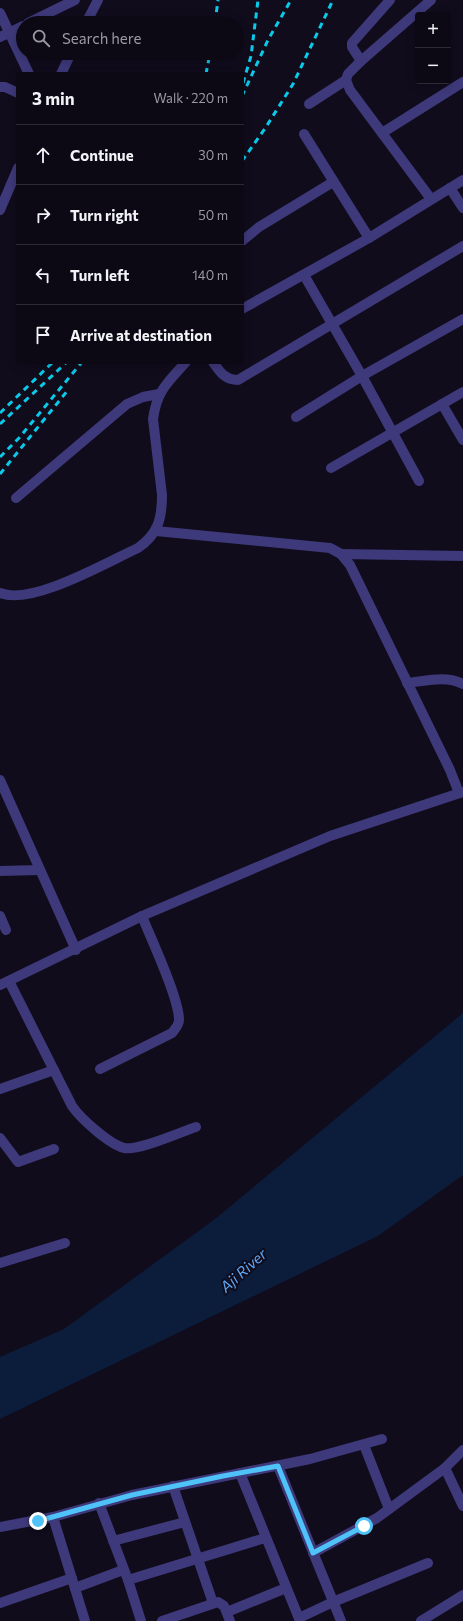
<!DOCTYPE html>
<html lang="en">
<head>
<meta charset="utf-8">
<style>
  body { margin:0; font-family:Commissioner,sans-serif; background:#15121e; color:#f1f3f6 }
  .controls { position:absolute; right:12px; top:12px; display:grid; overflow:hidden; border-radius:4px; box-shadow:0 2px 10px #0003 }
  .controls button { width:36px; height:36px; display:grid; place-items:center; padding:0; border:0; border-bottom:1px solid #2c2a34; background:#0c0915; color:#f1f3f6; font:20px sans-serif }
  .stop { position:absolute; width:12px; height:12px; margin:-9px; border:3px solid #4fc3f7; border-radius:50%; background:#fff }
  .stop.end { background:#4fc3f7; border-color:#fff; box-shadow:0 1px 4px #0008 }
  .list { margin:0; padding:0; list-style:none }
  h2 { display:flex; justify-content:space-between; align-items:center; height:52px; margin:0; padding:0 16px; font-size:17px }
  h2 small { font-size:13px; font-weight:400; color:#9a9aa0 }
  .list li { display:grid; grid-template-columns:26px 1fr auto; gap:12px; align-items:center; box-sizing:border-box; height:60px; padding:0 16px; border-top:1px solid #2c2a34 }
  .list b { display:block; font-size:15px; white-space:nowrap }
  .list em { font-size:13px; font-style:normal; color:#9a9aa0 }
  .icon { flex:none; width:22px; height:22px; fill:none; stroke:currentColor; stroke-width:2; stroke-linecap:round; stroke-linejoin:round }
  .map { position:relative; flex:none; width:463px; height:1621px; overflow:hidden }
  .search { position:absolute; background:#0c0915; box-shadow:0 2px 10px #0003; left:16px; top:16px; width:228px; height:44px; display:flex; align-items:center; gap:10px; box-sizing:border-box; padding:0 14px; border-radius:22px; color:#9a9aa0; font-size:15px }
  .panel { position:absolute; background:#0c0915; box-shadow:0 2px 10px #0003; left:16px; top:72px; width:228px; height:292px; border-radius:4px }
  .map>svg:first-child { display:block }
  .water { fill:#0c1c3b }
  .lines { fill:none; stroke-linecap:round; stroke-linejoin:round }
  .minor { stroke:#3e397a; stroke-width:10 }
  .rail { stroke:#0ac9e9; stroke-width:3; stroke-dasharray:6 5; stroke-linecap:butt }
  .route { stroke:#4fc3f7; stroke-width:5 }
  .labels { text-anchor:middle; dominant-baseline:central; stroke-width:4; stroke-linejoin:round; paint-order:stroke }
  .water-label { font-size:15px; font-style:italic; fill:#5da9f8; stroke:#100c1c }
</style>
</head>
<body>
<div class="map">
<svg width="463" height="1621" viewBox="0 0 463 1621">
  <rect width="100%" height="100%" fill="#100c1c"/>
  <polygon class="water" points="463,1013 463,1175 378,1236 0,1419 0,1357 64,1329 215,1219"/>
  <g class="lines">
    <g class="minor">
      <polyline points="431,0 361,61 348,74 346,80 350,90 431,199"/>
      <polyline points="0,13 29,74"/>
      <polyline points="28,23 75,0"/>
      <polyline points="86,23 98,0"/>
      <polyline points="0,37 23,26"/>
      <polyline points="361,61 352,47 352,43 390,0"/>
      <polyline points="61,74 71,53"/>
      <polyline points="0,87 5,87 18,93"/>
      <polyline points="309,104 346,80"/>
      <polyline points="382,133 463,82"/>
      <polyline points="304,134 369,238"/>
      <polyline points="450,188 463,208"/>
      <polyline points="0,210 18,168"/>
      <polyline points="242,241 259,227 333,182"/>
      <polyline points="242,309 369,238 463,180"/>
      <path d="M 213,362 C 220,372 225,380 238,380 L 463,246"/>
      <polyline points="442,404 463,440"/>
      <polyline points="296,417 362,376 304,275"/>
      <polyline points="331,468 463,392"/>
      <polyline points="419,481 362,376 463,319"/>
      <polyline points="16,498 127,404 143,397 159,394"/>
      <polyline points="156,531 330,548 341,554 350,565 450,770 459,793"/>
      <polyline points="341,554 463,556"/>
      <path d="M 0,593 C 32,606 107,562 138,548 C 158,534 162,519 162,495 L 153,419 C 157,391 167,383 186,362"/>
      <path d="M 407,683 C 426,681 446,675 463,684"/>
      <polyline points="0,780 76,950"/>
      <polyline points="0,871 39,870"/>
      <polyline points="0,916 6,930"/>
      <path d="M 9,981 L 72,1106 C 81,1119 109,1144 124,1148 C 139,1151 180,1132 196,1127"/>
      <polyline points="0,985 142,916 330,836 463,792"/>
      <path d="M 100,1069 L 172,1033 C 175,1029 179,1025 179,1020 C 179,998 151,939 142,916"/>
      <polyline points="0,1089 54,1070"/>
      <polyline points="0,1138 18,1162 54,1149"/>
      <polyline points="0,1263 65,1243"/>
      <polyline points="364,1445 389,1509"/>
      <polyline points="278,1466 341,1621"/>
      <polyline points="445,1468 463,1506"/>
      <polyline points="240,1473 300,1621"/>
      <polyline points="173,1486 213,1603"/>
      <polyline points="99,1503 128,1580 265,1538"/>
      <polyline points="53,1517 85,1621"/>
      <polyline points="0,1527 53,1517 132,1495 310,1459 382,1439"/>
      <polyline points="113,1541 185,1522"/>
      <polyline points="313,1553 377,1518 445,1468 463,1450"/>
      <polyline points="128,1580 141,1621"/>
      <polyline points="75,1588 123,1570"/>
      <polyline points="0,1603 72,1578"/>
      <polyline points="227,1612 286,1588"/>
      <polyline points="299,1618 333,1602 428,1563"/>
      <polyline points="162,1621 218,1602 224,1606 230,1621"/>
      <polyline points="421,1621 463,1595"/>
    </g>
    <g class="rail">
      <polyline points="215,23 218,0"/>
      <polyline points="206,74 210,53"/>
      <polyline points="243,83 251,56 258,0"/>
      <polyline points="242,96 268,40 291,0"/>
      <polyline points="242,161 266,127 293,84 333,0"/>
      <polyline points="0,413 53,362"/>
      <polyline points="0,424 67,362"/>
      <polyline points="0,457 19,438 82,362"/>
      <polyline points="0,474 68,390"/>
    </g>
  </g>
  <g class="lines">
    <polyline class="route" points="38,1521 132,1495 223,1476 278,1466 313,1553 364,1526"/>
  </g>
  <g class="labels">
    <g class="water-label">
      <text transform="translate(243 1270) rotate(-42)">Aji River</text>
    </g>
  </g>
</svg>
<div class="controls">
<button>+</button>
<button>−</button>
</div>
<div class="stop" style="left:364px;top:1526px"></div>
<div class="stop end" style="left:38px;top:1521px"></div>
<div class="search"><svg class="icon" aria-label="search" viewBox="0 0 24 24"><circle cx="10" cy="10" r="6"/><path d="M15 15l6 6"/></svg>Search here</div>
<section class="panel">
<h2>3 min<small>Walk · 220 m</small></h2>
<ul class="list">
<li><svg class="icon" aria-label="ahead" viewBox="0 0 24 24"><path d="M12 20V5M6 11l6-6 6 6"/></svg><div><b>Continue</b></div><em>30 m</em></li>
<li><svg class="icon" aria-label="right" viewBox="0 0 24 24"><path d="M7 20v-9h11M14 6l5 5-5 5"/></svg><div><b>Turn right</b></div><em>50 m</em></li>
<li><svg class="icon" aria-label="left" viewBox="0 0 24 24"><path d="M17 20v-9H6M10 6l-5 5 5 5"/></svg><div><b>Turn left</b></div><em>140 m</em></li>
<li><svg class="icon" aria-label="arrive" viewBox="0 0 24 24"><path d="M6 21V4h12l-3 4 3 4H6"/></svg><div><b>Arrive at destination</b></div></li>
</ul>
</section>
</div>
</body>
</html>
